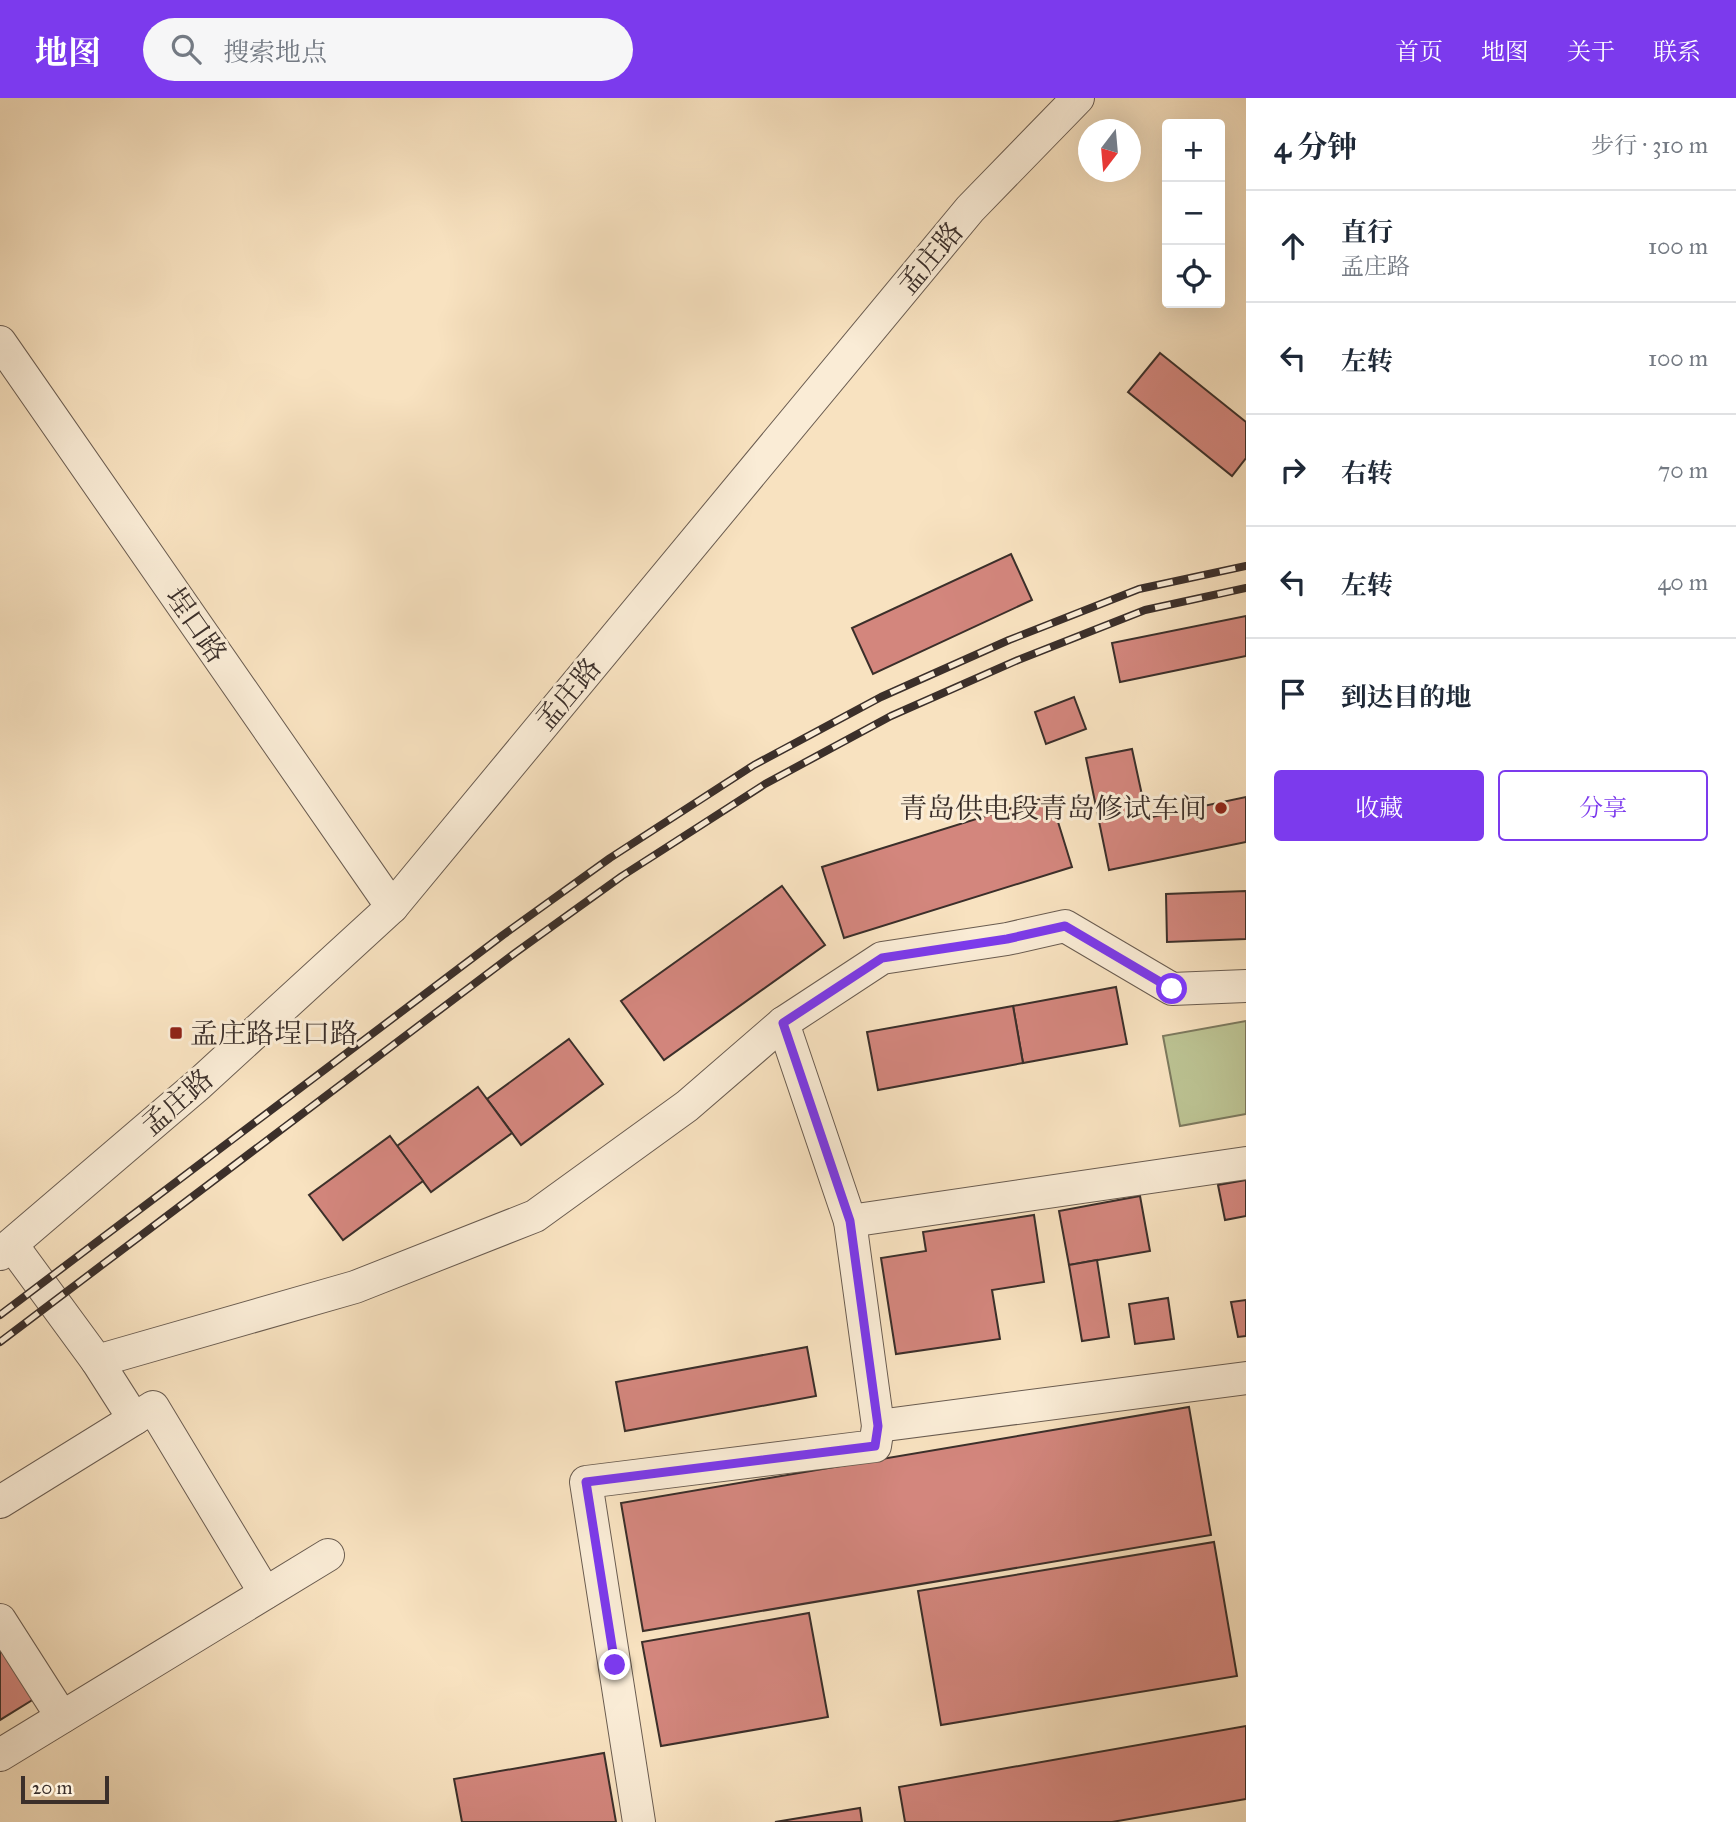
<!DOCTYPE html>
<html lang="zh">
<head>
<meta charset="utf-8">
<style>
  body { margin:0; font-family:"IM FELL Great Primer","Noto Serif SC",serif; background:#f6f6f7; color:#1f2937 }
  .controls { position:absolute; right:21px; top:21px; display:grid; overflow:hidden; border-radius:7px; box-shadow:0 7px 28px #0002 }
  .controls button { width:63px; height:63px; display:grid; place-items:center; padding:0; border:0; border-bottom:2px solid #e0e1e3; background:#fff; color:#1f2937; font:35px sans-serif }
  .compass { position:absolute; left:1078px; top:21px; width:63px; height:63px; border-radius:50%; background:#fff; box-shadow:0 7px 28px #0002; rotate:196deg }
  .scale { position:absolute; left:21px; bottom:18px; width:88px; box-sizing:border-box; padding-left:7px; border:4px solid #3b2f2a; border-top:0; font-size:19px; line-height:24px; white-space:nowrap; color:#3b2f2a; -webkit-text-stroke:5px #faecd6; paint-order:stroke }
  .stop { position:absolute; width:21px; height:21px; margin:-16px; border:5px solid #7c3aed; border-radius:50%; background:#fff }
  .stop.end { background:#7c3aed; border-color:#fff; box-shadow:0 2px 7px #0008 }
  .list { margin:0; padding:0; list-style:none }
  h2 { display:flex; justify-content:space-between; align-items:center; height:91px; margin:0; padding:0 28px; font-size:30px }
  h2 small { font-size:23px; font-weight:400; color:#747a83 }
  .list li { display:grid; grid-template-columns:46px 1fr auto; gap:21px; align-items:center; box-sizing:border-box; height:112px; padding:0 28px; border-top:2px solid #e0e1e3 }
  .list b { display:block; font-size:26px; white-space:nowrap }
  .list p { margin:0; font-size:23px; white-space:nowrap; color:#747a83 }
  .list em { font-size:23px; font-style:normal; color:#747a83 }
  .actions { display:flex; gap:14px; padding:21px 28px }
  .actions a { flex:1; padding:16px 0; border:2px solid #7c3aed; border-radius:7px; text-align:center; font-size:24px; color:#7c3aed }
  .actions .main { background:#7c3aed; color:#fff }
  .icon { flex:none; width:38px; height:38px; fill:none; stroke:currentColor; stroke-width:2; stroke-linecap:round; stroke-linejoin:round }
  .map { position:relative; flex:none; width:1246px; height:1724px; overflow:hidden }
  header { display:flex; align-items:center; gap:42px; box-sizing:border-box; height:98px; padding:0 35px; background:#7c3aed; color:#fff }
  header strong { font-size:33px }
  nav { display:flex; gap:38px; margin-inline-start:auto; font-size:24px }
  .search { width:490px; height:63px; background:#f6f6f7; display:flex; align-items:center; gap:18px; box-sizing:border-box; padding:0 24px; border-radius:38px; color:#747a83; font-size:26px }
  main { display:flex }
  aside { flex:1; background:#fff }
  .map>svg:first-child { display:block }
  .green { fill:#bcc393; stroke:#7c795e; stroke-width:2 }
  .building { fill:#d3867d; stroke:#3b2f2a; stroke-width:2 }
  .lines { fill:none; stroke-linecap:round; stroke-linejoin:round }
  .minor-casing { stroke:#6a5c50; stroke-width:34 }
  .minor { stroke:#faecd6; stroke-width:32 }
  .rail-casing { stroke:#3b2f2a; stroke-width:8 }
  .rail { stroke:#faecd6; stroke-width:5; stroke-dasharray:16; stroke-linecap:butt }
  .route { stroke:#7c3aed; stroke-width:9 }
  .poi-dot { fill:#8f2418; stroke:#faecd6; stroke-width:2.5 }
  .labels { text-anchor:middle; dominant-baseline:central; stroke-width:6; stroke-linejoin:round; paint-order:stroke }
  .street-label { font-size:28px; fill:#3b2f2a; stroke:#faecd6 }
  .poi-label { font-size:28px; fill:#3b2f2a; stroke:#faecd6; text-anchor:end }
</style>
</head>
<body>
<header>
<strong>地图</strong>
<div class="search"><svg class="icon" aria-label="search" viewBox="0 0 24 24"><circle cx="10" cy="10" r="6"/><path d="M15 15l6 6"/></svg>搜索地点</div>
<nav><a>首页</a><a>地图</a><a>关于</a><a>联系</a></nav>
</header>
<main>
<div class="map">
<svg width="1246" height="1724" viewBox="0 0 1246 1724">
  <rect width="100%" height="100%" fill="#f8e2c0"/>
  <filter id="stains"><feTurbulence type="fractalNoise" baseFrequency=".00286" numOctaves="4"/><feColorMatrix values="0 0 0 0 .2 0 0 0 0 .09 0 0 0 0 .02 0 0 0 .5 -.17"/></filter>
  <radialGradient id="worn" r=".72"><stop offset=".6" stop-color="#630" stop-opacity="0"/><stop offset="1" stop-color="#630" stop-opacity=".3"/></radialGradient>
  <polygon class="green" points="1246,923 1246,1016 1180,1028 1163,938"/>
  <g class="building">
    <polygon points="1160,255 1246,324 1246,360 1232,378 1128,294"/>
    <polygon points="1011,456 1032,502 873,576 852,530"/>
    <polygon points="1246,518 1246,558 1120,584 1112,545"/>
    <polygon points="1074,599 1086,631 1046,646 1035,614"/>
    <polygon points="1132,651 1147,720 1246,699 1246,744 1109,772 1086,660"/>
    <polygon points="1050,698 1072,769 844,840 822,769"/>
    <polygon points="782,788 825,847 664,962 621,903"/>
    <polygon points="1246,793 1246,841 1167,844 1166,796"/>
    <polygon points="1116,889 1127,946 1023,965 1013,908"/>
    <polygon points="1013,908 1023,965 878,992 867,934"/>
    <polygon points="569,941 603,986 521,1047 487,1001"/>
    <polygon points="478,989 512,1035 431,1094 397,1048"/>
    <polygon points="390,1038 423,1083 343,1142 309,1097"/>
    <polygon points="1246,1082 1246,1118 1225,1122 1218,1087"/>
    <polygon points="1140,1098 1150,1153 1069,1167 1059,1113"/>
    <polygon points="1034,1117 1044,1184 992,1192 1000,1241 896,1256 881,1160 926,1153 923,1134"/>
    <polygon points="1097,1162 1109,1239 1082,1243 1069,1167"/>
    <polygon points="1168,1200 1174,1241 1135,1246 1129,1206"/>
    <polygon points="1246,1202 1246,1238 1238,1239 1231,1204"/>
    <polygon points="807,1249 816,1298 625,1333 616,1284"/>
    <polygon points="1189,1309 1211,1437 643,1533 621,1405"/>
    <polygon points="1214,1444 1237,1578 941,1627 918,1493"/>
    <polygon points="809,1515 828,1619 661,1648 642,1544"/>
    <polygon points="0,1546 34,1601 0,1622"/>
    <polygon points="1246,1628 1246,1701 1112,1724 905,1724 899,1689"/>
    <polygon points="604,1655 616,1724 462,1724 454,1681"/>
    <polygon points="860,1710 862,1724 775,1724"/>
  </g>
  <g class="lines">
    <defs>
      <g id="minor">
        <polyline points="0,244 392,809"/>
        <polyline points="783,925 850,1123"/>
        <polyline points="12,1147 97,1263 355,1189 535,1118 687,1008 783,925 882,860 1007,841 1065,828 1172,891 1246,888"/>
        <polyline points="0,1156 199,986 392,809 970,111 1078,0"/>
        <polyline points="134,1321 153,1309 265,1495"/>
        <polyline points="878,1328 1246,1280"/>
        <polyline points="0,1404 134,1321 97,1263"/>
        <polyline points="0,1522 62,1619"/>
        <polyline points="0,1657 328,1457"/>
        <polyline points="639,1724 586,1384 875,1348 878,1328 850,1123 1246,1065"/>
      </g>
    </defs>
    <use href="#minor" class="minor-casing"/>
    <use href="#minor" class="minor"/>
    <defs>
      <g id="rail">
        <polyline points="0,1217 503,837 610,760 754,667 881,599 1009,542 1139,491 1246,468"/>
        <polyline points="0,1244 515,855 622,778 765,686 891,618 1018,562 1145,512 1246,490"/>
      </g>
    </defs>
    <use href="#rail" class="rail-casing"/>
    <use href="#rail" class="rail"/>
  </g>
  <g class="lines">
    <polyline class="route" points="615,1567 586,1384 875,1348 878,1328 850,1123 783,925 882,860 1007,841 1065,828 1172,891"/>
  </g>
  <g class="poi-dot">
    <circle cx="1221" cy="710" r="7"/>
    <rect x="169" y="928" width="14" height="14" rx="3.5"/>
  </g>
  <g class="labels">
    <g class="street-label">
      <text transform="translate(930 160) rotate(-50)">孟庄路</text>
      <text transform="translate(196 527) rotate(55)">埕口路</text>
      <text transform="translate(568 596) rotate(-50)">孟庄路</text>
      <text transform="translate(177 1004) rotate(-41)">孟庄路</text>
    </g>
    <g class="poi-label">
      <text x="1207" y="710">青岛供电段青岛修试车间</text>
      <text x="190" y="935" text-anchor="start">孟庄路埕口路</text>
    </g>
  </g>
  <rect width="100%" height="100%" filter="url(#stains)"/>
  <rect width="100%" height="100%" fill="url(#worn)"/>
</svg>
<div class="controls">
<button>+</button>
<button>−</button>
<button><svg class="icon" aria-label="locate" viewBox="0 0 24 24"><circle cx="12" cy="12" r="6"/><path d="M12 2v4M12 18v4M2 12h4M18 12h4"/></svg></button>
</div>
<svg class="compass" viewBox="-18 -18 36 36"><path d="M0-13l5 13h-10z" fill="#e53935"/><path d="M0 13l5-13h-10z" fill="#747a83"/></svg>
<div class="scale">20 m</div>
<div class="stop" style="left:1172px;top:891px"></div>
<div class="stop end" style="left:615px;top:1567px"></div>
</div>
<aside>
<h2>4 分钟<small>步行 · 310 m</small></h2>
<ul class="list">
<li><svg class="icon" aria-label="ahead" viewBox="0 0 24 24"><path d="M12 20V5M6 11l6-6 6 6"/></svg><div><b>直行</b><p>孟庄路</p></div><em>100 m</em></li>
<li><svg class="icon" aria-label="left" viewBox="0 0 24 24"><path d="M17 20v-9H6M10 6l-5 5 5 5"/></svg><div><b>左转</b></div><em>100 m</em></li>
<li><svg class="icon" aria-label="right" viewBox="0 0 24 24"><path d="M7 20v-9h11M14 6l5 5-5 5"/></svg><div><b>右转</b></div><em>70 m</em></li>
<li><svg class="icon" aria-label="left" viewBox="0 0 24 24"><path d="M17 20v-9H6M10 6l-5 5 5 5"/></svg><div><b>左转</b></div><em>40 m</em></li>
<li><svg class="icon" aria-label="arrive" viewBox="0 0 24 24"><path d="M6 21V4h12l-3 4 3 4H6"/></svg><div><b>到达目的地</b></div></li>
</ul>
<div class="actions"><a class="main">收藏</a><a>分享</a></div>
</aside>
</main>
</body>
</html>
